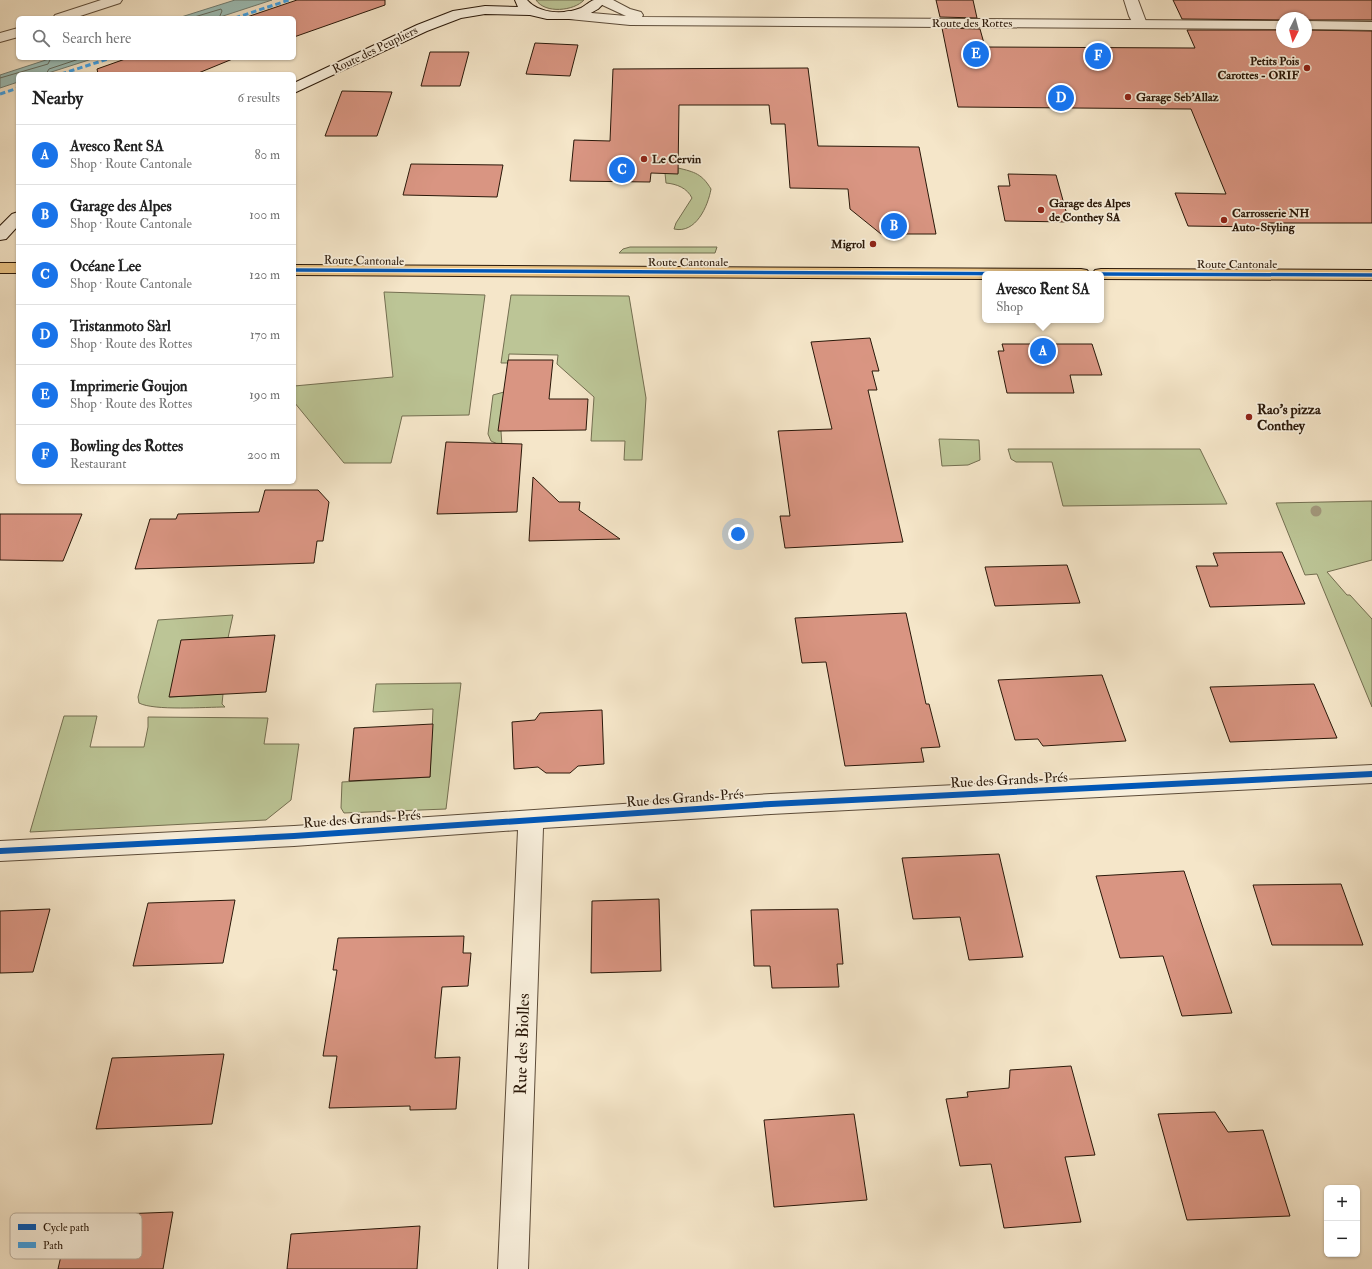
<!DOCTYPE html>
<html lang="en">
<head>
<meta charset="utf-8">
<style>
  body { margin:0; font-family:"IM FELL Double Pica",serif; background:#f2f2f2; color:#222 }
  .controls { position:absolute; right:12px; bottom:12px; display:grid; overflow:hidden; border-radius:6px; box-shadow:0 1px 3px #0004 }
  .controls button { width:36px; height:36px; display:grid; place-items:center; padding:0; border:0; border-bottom:1px solid #e0e0e0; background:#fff; color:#222; font:20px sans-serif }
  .compass { position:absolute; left:1276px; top:12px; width:36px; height:36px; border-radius:50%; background:#fff; box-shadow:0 1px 3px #0004; rotate:186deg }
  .you { position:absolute; left:738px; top:534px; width:14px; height:14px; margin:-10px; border:3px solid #fff; border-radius:50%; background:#1a73e8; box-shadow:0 0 0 6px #1a73e833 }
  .badge { display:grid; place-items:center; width:26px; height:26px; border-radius:50%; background:#1a73e8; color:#fff; font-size:13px; font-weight:700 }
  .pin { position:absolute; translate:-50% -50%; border:2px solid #fff; box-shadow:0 1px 4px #0006 }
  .popup { position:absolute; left:982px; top:271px; width:122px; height:52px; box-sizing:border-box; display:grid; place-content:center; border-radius:6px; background:#fff; filter:drop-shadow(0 1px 3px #0005); font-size:13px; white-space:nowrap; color:#767676 }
  .popup b { font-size:15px; color:#222 }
  .popup::after { content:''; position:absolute; left:50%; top:100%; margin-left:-8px; border:8px solid transparent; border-top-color:#fff }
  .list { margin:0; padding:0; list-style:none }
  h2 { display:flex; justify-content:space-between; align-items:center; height:52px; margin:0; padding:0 16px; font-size:17px }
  h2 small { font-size:13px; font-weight:400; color:#767676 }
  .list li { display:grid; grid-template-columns:26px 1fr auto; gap:12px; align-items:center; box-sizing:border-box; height:60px; padding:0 16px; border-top:1px solid #e0e0e0 }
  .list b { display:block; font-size:15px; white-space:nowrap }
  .list p { margin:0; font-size:13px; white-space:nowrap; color:#767676 }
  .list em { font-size:13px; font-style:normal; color:#767676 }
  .icon { flex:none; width:22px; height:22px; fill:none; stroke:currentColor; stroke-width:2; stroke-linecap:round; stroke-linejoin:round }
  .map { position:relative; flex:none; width:1372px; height:1269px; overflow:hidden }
  .search { position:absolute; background:#fff; box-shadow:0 1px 3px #0004; left:16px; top:16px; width:280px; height:44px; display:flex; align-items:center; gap:10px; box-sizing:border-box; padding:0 14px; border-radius:6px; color:#767676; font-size:15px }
  .panel { position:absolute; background:#fff; box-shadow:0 1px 3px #0004; left:16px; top:72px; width:280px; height:412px; border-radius:6px }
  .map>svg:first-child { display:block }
  .green { fill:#bcc596; stroke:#736e50 }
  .water { fill:#9cbfb8; stroke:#6e7c72 }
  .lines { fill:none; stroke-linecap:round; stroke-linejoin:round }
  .shore { stroke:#636c60; stroke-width:1 }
  .building { fill:#d99582; stroke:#2a1809 }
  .lane-casing { stroke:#5d4c39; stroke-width:2 }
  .street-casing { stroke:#5d4c39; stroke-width:2 }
  .secondary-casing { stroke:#2a1809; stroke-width:2 }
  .primary-casing { stroke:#2a1809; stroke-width:2 }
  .lane { fill:#f8efdc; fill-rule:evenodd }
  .street { fill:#f8efdc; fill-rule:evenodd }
  .secondary { fill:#f8efdc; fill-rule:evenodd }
  .primary { fill:#eac384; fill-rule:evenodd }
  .quiet { stroke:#3ea2e9; stroke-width:3; stroke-dasharray:5.5 3; stroke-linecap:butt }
  .cycleway-far1-casing { stroke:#f8efdc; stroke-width:5.5 }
  .cycleway-casing { stroke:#f8efdc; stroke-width:8 }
  .cycleway-far1 { stroke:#0057b8; stroke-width:3.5 }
  .cycleway { stroke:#0057b8; stroke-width:6 }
  .tree { fill:#a1967a }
  .poi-dot { fill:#8f2418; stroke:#f8efdc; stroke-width:1.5 }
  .labels { text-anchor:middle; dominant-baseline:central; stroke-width:3.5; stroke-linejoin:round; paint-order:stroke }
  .far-street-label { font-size:12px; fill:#2a1809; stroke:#f8efdc }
  .far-poi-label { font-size:12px; font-weight:bold; fill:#2a1809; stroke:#f8efdc; text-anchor:start }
  .poi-label { font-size:14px; font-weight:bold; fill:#2a1809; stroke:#f8efdc; text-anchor:start }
  .street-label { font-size:14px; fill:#2a1809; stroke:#f8efdc }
  .near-street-label { font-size:17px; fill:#2a1809; stroke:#f8efdc }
  .key { fill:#f8efdc; stroke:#baae9d; stroke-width:1 }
  .key-label { font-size:11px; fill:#2a1809 }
</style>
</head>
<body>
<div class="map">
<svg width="1372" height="1269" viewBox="0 0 1372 1269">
  <rect width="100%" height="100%" fill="#f5e6c9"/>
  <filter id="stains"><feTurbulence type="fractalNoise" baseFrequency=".005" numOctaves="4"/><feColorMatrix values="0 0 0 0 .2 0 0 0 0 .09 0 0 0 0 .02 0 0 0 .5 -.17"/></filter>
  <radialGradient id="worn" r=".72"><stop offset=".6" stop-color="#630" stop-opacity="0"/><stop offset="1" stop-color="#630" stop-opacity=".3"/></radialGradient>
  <g class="green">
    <path d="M 536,0 L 584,0 C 574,11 545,14 536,0 Z"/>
    <path d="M 678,168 C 695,172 702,174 711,189 C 708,206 696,234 674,229 L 676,223 L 692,198 C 687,188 677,184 666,183 L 665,173 L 678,173 Z"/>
    <polygon points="630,247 717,247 715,253 619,253 623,249"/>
    <polygon points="384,292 485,295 469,415 402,416 391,463 344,463 294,402 294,386 393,377"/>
    <polygon points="511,295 629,296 646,398 642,460 624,460 625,441 591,441 594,397 557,364 558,355 509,354 508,363 501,363"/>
    <polygon points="504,392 501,431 502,446 491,441 488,434 493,395"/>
    <polygon points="939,439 979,440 980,460 968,465 942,466"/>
    <polygon points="1008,449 1200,449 1227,504 1063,506 1052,462 1016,462 1011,459"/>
    <polygon points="1372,501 1372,560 1327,572 1347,595 1350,595 1372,619 1372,707 1317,574 1305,575 1276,503"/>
    <path d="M 233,615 L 228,638 L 170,697 L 223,694 L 222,704 L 225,707 C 206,707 154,711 139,703 L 138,697 L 158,620 Z"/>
    <polygon points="461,683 446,809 344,813 341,808 342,782 430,777 433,709 373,712 376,684"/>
    <polygon points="64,716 97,716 90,747 144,747 148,727 148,717 268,718 264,744 299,744 291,800 266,820 30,832"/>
  </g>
  <g class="water">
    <polygon points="235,0 272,0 217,18 178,18"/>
    <polygon points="52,58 95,58 45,74 18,74 18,82 0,88 0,75"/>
  </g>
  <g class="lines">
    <g class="shore">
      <polyline points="191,18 221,9 222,11 219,18"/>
      <polyline points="46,74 49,69 82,58"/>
      <polyline points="0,78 48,64 51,58"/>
    </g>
  </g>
  <g class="building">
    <polygon points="297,0 385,0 385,5 294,37 294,18 244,18"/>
    <polygon points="936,0 973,0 977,18 940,17"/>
    <polygon points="1173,0 1372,0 1372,20 1306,20 1306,18 1282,18 1282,20 1182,19"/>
    <polygon points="942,28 980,29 985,47 1191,48 1195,48 1187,30 1282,30 1282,42 1306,42 1306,30 1372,31 1372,223 1262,223 1263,227 1188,226 1175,193 1226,194 1191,109 958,107"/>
    <polygon points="535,43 578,45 570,76 526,74"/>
    <polygon points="430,52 469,52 460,86 421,86"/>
    <polygon points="128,58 235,58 196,74 98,74 97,69"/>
    <polygon points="808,68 818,146 919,147 936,234 881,234 850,209 848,189 790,188 785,124 771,124 769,105 679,105 678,174 651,173 650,182 570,181 574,140 610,141 613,69"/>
    <polygon points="342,91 392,92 377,136 325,136"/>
    <polygon points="411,164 503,165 497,197 403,195"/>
    <polygon points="1008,174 1056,175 1069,222 1005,221 998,186 1010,186"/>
    <polygon points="870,338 879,371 872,371 877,390 868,390 903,542 785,548 780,516 790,516 778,431 832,429 811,342"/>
    <polygon points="1002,344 1092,344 1102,375 1070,375 1074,393 1007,393 998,351 1004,351"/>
    <polygon points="508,360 553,360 549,399 588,399 586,430 498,431"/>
    <polygon points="446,442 522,444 517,512 437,514"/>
    <polygon points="533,477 559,502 580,502 579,510 620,539 529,541"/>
    <polygon points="265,490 318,490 329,502 323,541 317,541 314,563 135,569 150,519 176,519 178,514 259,512"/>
    <polygon points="0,514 82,514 63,561 0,560"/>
    <polygon points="1282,552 1305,604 1210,607 1196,566 1218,566 1213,553"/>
    <polygon points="1067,565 1080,603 995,606 985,567"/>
    <polygon points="906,613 926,704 929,704 940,747 921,748 924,762 845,766 826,662 802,663 795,618"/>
    <polygon points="275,635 266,692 169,697 181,640"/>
    <polygon points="1102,675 1126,741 1043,746 1038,739 1015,740 998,680"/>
    <polygon points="1314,684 1337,738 1230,742 1210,687"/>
    <polygon points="602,710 604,764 578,766 570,773 546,773 538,767 514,769 512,722 535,720 540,713"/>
    <polygon points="433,724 430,777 349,781 354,728"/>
    <polygon points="999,854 1023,957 969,960 960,917 913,919 902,858"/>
    <polygon points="1184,871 1202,925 1232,1013 1182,1016 1163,956 1120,958 1096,876"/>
    <polygon points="1341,884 1363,945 1272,945 1253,885"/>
    <polygon points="659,899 661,971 591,973 592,901"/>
    <polygon points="235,900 223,963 133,966 148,903"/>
    <polygon points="50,909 33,972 0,973 0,911"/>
    <polygon points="838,909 843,964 837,964 839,987 772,988 770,966 754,966 751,910"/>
    <polygon points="464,936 463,953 471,953 468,986 442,987 435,1058 460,1057 456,1109 410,1110 410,1106 329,1108 337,1056 323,1056 337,970 333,970 338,938"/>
    <polygon points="224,1054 212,1124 96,1129 112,1058"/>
    <polygon points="1071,1066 1095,1155 1065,1157 1081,1222 1004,1228 991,1164 960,1166 946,1099 968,1097 967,1092 1009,1088 1010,1070"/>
    <polygon points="1215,1112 1228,1132 1263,1130 1290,1216 1187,1220 1158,1114"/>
    <polygon points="854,1114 867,1200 774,1207 764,1120"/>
    <polygon points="173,1212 163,1269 58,1269 70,1216"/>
    <polygon points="420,1226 417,1269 287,1269 291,1234"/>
  </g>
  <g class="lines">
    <defs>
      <polygon id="lane" points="1124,0 1138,0 1147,24 1145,27 1140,28 1135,27 1129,16"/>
      <g id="street">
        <polygon points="101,0 122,0 120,3 74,18 53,18 55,15"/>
        <polygon points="596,0 613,0 630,9 641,12 643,15 642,17 1282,21 1282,29 630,25 569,19 564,18 562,15 564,12 569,11 626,16 598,3"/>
        <polygon points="1306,21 1372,22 1372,30 1306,29"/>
        <polygon points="18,28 18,37 0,42 0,33"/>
        <polygon points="1372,765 1372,783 771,814 543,828 528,1269 498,1269 518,830 294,846 0,861 0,841 294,826 771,794"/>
      </g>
      <g id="secondary">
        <path d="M 515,0 L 527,0 C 539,14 564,15 581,8 C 585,6 590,1 594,0 C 598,0 603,0 607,0 L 598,9 L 589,14 L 572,19 L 547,19 L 530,15 L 485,14 L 461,18 L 427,31 L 294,93 L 294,83 L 417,25 L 453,11 L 485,6 L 518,7 Z"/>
        <polygon points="18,212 18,226 6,239 0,240 0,226 12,214"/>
      </g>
      <g id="primary">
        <rect x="0" y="263" width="18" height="10"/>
        <polygon points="294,265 1081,269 1087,270 1090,274 985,274 985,279 294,275"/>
        <polygon points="1101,269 1372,270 1372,280 1101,279 1101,274 1092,274 1095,270"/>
      </g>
    </defs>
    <use href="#lane" class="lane-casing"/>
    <use href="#street" class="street-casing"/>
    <use href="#secondary" class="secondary-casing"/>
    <use href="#primary" class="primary-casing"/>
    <use href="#lane" class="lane"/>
    <use href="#street" class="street"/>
    <use href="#secondary" class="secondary"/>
    <use href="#primary" class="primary"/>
    <g class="quiet">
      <polyline points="235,18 289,0"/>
      <polyline points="61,74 111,58"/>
      <polyline points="0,94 18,88"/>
    </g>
    <defs>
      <g id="cycleway-far1">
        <polyline points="294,270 1081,274"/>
        <polyline points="1101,274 1372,275"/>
      </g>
      <polyline id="cycleway" points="0,851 294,836 771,804 1372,774"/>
    </defs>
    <use href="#cycleway-far1" class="cycleway-far1-casing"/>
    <use href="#cycleway" class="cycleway-casing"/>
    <use href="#cycleway-far1" class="cycleway-far1"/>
    <use href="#cycleway" class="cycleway"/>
  </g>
  <circle class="tree" cx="1316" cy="511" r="5.5"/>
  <g class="poi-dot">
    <circle cx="1307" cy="68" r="4"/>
    <circle cx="1128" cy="97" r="4"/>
    <circle cx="644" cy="159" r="4"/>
    <circle cx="1041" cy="210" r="4"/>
    <circle cx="1224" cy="220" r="4"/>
    <circle cx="873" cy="244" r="4"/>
    <circle cx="1249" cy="417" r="4"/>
  </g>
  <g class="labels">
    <g class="far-street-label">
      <text x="972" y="23">Route des Rottes</text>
      <text transform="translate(375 50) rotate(-26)">Route des Peupliers</text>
      <text transform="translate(364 261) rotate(1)">Route Cantonale</text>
      <text x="688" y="262">Route Cantonale</text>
      <text x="1237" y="264">Route Cantonale</text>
    </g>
    <g class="far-poi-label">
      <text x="1299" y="61" text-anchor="end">Petits Pois<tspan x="1299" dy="14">Carottes - ORIF</tspan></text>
      <text x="1136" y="97">Garage Seb'Allaz</text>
      <text x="652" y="159">Le Cervin</text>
      <text x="1049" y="203">Garage des Alpes<tspan x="1049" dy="14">de Conthey SA</tspan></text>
      <text x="1232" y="213">Carrosserie NH<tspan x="1232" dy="14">Auto-Styling</tspan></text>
      <text x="865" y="244" text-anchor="end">Migrol</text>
    </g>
    <g class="poi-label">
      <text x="1257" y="409">Rao's pizza<tspan x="1257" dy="16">Conthey</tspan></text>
    </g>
    <g class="street-label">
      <text transform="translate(1009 780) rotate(-3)">Rue des Grands-Prés</text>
      <text transform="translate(685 798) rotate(-4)">Rue des Grands-Prés</text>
      <text transform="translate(362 819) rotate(-4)">Rue des Grands-Prés</text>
    </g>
    <g class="near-street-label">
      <text transform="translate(522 1044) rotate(-88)">Rue des Biolles</text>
    </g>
  </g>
  <rect x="10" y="1213" width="132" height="46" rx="6" class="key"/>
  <rect x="18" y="1224" width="18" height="6" fill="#0057b8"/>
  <rect x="18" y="1242" width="18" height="6" fill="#3ea2e9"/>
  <g class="key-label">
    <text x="43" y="1231">Cycle path</text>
    <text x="43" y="1249">Path</text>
  </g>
  <rect width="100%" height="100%" filter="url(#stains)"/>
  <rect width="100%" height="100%" fill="url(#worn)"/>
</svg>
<div class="controls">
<button>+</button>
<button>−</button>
</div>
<svg class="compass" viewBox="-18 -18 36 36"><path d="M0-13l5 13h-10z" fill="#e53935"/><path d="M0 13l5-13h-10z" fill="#767676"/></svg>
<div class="you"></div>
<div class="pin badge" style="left:1043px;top:351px">A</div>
<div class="popup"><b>Avesco Rent SA</b>Shop</div>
<div class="pin badge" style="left:894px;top:226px">B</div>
<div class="pin badge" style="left:622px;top:170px">C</div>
<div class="pin badge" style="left:1061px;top:98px">D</div>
<div class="pin badge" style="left:976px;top:54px">E</div>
<div class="pin badge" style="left:1098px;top:56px">F</div>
<div class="search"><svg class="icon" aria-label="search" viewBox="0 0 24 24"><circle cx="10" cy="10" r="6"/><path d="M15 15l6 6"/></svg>Search here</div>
<section class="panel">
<h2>Nearby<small>6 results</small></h2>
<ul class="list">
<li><span class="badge">A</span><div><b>Avesco Rent SA</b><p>Shop · Route Cantonale</p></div><em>80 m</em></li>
<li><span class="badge">B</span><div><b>Garage des Alpes</b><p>Shop · Route Cantonale</p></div><em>100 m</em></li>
<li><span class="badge">C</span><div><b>Océane Lee</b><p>Shop · Route Cantonale</p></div><em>120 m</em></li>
<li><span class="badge">D</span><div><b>Tristanmoto Sàrl</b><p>Shop · Route des Rottes</p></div><em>170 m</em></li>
<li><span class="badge">E</span><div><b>Imprimerie Goujon</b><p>Shop · Route des Rottes</p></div><em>190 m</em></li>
<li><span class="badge">F</span><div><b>Bowling des Rottes</b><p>Restaurant</p></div><em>200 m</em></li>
</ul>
</section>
</div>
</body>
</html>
